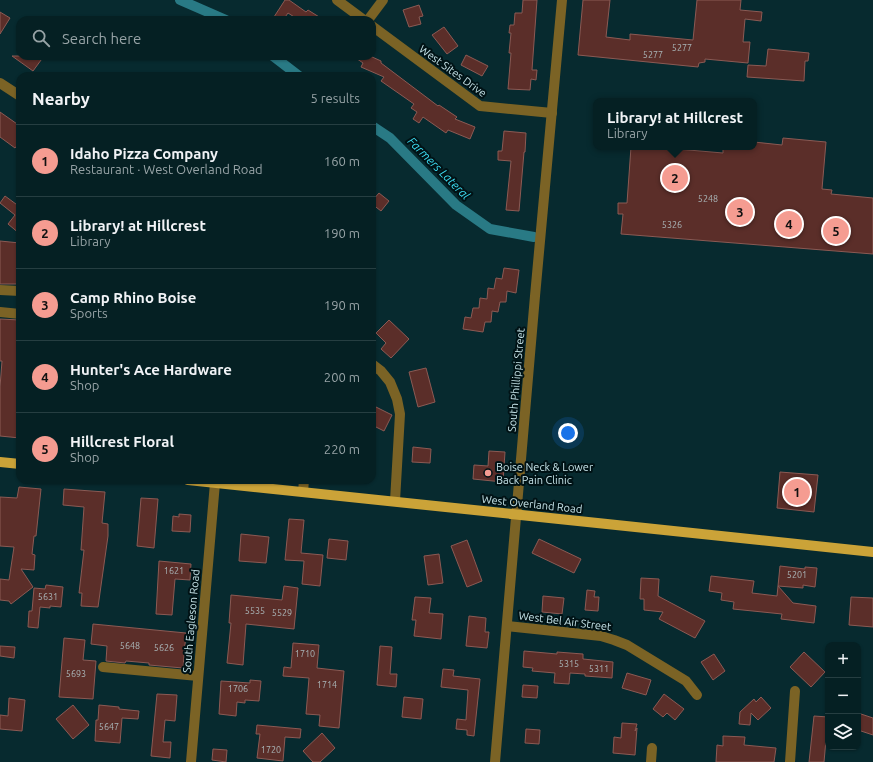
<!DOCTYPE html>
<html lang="en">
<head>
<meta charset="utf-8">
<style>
  body { margin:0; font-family:Ubuntu,sans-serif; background:#0e282b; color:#f1f3f6 }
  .controls { position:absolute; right:12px; bottom:12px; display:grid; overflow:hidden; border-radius:8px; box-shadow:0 1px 3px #0004 }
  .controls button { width:36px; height:36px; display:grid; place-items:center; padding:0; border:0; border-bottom:1px solid #263e41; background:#052023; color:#f1f3f6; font:20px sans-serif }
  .you { position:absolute; left:568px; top:433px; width:14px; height:14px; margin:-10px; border:3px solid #fff; border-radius:50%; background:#1a73e8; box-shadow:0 0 0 6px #1a73e833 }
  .badge { display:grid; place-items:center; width:26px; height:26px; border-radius:50%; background:#f59c91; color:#111; font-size:13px; font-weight:700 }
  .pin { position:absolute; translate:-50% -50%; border:2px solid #fff; box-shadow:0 1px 4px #0006 }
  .popup { position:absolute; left:593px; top:98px; width:164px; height:52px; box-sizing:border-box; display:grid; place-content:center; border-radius:8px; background:#052023; filter:drop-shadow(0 1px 3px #0005); font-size:13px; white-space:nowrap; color:#97a3a6 }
  .popup b { font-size:15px; color:#f1f3f6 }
  .popup::after { content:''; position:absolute; left:50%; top:100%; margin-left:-8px; border:8px solid transparent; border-top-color:#052023 }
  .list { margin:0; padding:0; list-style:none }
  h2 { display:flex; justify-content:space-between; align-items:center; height:52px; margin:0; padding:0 16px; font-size:17px }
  h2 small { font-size:13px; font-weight:400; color:#97a3a6 }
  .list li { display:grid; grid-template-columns:26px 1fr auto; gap:12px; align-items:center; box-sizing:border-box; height:72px; padding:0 16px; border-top:1px solid #263e41 }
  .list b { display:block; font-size:15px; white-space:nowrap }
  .list p { margin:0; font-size:13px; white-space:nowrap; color:#97a3a6 }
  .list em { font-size:13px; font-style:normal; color:#97a3a6 }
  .icon { flex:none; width:22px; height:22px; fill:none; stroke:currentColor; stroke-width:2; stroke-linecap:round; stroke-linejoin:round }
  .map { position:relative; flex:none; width:873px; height:762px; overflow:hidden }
  .search { position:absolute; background:#052023; box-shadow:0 1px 3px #0004; left:16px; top:16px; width:360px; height:44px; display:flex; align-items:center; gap:10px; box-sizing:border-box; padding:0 14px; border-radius:12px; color:#97a3a6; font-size:15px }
  .panel { position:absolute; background:#052023; box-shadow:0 1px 3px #0004; left:16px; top:72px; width:360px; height:412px; border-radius:12px }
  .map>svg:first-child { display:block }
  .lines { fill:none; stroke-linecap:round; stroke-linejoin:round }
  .canal { stroke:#297a85; stroke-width:10 }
  .building { fill:#5b2e29; stroke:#8b5a54 }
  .minor { stroke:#7b6325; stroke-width:10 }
  .major { stroke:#cba338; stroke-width:10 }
  .poi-dot { fill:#f59c91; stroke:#001215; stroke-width:1.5 }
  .labels { text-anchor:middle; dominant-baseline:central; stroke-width:4; stroke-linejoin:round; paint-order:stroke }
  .number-label { font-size:9px; fill:#aab6b8 }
  .street-label { font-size:11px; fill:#c5e3e8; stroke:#001215 }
  .poi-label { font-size:11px; fill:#c5e3e8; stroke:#001215; text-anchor:start }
  .water-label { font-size:12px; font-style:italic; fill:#3bdaef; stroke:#001215 }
</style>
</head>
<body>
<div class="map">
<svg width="873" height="762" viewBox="0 0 873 762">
  <rect width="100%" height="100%" fill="#072a2f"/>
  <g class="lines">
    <g class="canal">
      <polyline points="180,0 226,20"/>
      <polyline points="273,56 299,76"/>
      <polyline points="372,126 390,138 456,205 490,229 534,237"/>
    </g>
  </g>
  <g class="building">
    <polygon points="285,0 289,0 306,12 308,10 324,20 299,20 288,13 283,20 272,20"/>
    <polygon points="523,0 537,0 532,70 537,70 536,80 531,79 530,90 508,89 511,53 509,53 511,33 509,33 510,25 514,25 515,13 522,13"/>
    <polygon points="583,0 610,0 606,37 630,40 630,34 693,40 697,0 741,0 740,10 762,12 761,21 745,19 743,42 750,42 748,63 705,59 705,62 699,63 698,67 578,55"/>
    <polygon points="419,5 423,16 419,17 421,24 409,27 403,10"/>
    <polygon points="0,12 10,18 0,34"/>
    <polygon points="444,27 458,46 447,54 432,35"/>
    <polygon points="768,49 809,53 808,61 805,61 804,81 747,77 748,65 766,66"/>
    <polygon points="466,55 488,66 482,76 461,65"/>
    <polygon points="12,56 44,56 33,71"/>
    <polygon points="353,56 370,56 381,61 381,63 438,106 439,105 457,117 455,119 475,127 470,139 448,130 446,133 423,117 419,123 413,119 417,112 411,108 414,104 381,81 384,77 361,67 363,63"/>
    <polygon points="0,112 20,126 20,142 15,148 0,137"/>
    <polygon points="504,131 526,133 525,152 524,152 519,211 506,210 511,161 498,160 498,151 502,151"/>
    <polygon points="783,138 826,142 822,189 832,190 831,194 873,198 873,254 621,234 623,214 618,214 618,203 627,203 631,147 654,147 723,153 723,147 754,147 754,142 782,145"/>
    <polygon points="379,193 389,201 381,211 372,204 372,201"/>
    <polygon points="5,196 20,207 20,234 8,224 15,215 0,203"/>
    <polygon points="0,241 20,243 20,284 0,284"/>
    <polygon points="504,268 519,270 516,293 507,291 506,302 500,302 498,312 492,311 491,322 485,322 483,332 463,329 465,317 471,318 473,308 479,308 480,298 487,299 488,288 494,289 496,278 502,279"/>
    <polygon points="0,319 20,320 20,438 0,436 0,387 2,361 0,361"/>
    <polygon points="389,320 409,339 391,358 381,349 386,343 376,333"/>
    <polygon points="426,368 435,402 418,407 409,372"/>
    <polygon points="376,407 392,415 384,431 372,425 372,409 375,410"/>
    <polygon points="413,447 431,449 430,463 412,462"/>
    <polygon points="489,451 505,452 503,482 473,479 474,465 488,466"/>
    <polygon points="780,472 818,475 814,512 777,508"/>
    <polygon points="19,487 41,489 36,536 34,536 32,554 35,555 34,570 21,569 33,587 11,604 9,601 0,600 0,579 9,580 14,547 0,546 0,497 17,498"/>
    <polygon points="64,489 105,492 102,523 108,524 108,536 98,607 81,606 82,593 79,593 84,550 81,550 84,507 63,505"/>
    <polygon points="141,498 158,499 154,548 137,546"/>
    <polygon points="179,514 191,515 190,532 172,531 173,516 179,517"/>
    <polygon points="289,519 304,520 301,553 323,555 320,586 302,584 304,561 285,560"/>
    <polygon points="241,534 269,537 266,563 239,561"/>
    <polygon points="329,539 348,541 346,560 327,558"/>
    <polygon points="539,539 581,559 574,573 532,553"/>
    <polygon points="467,540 482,581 467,587 451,546"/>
    <polygon points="439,554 443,583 428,585 424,556"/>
    <polygon points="159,561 191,564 190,580 175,579 172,615 156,614"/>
    <polygon points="780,566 805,569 805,567 817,568 815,587 803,585 803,588 778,586"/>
    <polygon points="711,576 754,581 752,593 777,596 778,586 793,603 816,606 814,623 781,619 782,614 733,609 734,602 721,600 722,593 709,591"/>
    <polygon points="641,578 659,579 658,596 705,621 695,638 659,619 663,612 644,610 644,599 640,599"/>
    <polygon points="46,585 63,587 61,607 50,606 50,608 40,607 38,628 28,627 29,611 32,611 34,588 45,589"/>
    <polygon points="284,586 298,588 294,629 246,624 243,665 227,663 231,623 229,623 231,595 282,600"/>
    <polygon points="587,590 595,591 594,597 599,597 598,611 585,610"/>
    <polygon points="543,596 564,598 562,614 542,612"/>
    <polygon points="415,597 431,598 429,613 443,614 441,639 414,636 416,620 412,620"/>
    <polygon points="851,597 873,598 873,627 849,625"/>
    <polygon points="469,616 486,618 485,632 489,632 487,648 466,646"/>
    <polygon points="93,624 186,633 183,668 149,665 149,663 126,661 125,663 106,661 107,646 91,644"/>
    <polygon points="64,638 85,640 83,660 96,661 93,699 59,697"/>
    <polygon points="293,643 319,645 317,668 344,671 339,728 319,726 320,715 306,714 309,678 283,676 284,667 291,668"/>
    <polygon points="0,646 15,647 14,658 0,656"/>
    <polygon points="380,646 392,647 390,674 397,674 396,687 377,685"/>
    <polygon points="524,651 557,654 557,652 583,654 583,659 613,662 612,678 585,676 585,674 570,673 569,684 554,683 555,673 532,671 533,668 523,667"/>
    <polygon points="804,652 825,672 811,687 790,667"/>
    <polygon points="714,654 725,671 713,680 701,662"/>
    <polygon points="443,669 454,670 453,676 480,679 474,736 467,735 467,730 456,729 457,719 466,720 468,690 441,687"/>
    <polygon points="627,673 651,680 646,695 622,688"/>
    <polygon points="250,680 261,681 259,701 245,700 245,703 237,702 236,716 219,714 221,681 250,683"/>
    <polygon points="523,685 538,686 537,698 522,697"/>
    <polygon points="157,694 177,695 175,721 165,720 163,742 171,742 170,758 151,756"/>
    <polygon points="664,694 684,709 675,720 667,713 663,717 653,709"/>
    <polygon points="404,697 423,699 421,719 402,717"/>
    <polygon points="761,697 771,708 758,720 751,713 750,725 739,724 740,712 754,699 756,702"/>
    <polygon points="9,698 25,700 22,731 0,729 0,715 8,716"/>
    <polygon points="73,705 89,725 73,739 56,719"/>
    <polygon points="99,705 119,707 119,709 139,711 138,719 122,718 120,743 95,741 96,720 98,720"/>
    <polygon points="858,713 873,718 873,735 858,730"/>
    <polygon points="814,716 828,717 824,762 809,762"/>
    <polygon points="622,723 637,724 635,731 637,728 635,755 613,753 614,737 621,738"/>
    <polygon points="257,725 301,729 300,738 285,737 283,761 257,758 260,734 256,734"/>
    <polygon points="526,729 540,730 539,744 525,743"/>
    <polygon points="322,733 335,748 320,762 313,762 303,751"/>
    <polygon points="723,736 745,737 744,745 776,748 774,762 716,762 717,745 723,746"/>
    <polygon points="213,749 227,750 226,762 212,760"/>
  </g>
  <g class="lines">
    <g class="minor">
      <polyline points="337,0 364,20"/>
      <polyline points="368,20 383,0"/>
      <polyline points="372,26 480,106 552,113"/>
      <polyline points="0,83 20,96"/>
      <polyline points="0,290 20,291"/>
      <polyline points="0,312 20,314"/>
      <polyline points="372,364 381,371 390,382 397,399 400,414 395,501"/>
      <polyline points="303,492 304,480"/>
      <polyline points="507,626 601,636 614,640 627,645 686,681 697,695"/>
      <polyline points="103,667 198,676"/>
      <polyline points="191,762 215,483"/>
      <polyline points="495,762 535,296 562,0"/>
      <polyline points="651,762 652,748"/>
      <polyline points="790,762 795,691"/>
    </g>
    <g class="major">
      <polyline points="0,462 20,464"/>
      <polyline points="188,480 873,552"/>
    </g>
  </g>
  <circle class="poi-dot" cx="488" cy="473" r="4"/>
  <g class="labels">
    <g class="number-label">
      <text x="682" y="48">5277</text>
      <text x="653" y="55">5277</text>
      <text x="708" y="199">5248</text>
      <text x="672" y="225">5326</text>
      <text x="174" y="571">1621</text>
      <text x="797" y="575">5201</text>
      <text x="48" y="597">5631</text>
      <text x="255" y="611">5535</text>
      <text x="282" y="613">5529</text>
      <text x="130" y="646">5648</text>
      <text x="164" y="648">5626</text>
      <text x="305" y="654">1710</text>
      <text x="569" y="664">5315</text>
      <text x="599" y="669">5311</text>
      <text x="76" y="674">5693</text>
      <text x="327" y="685">1714</text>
      <text x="238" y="689">1706</text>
      <text x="109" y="727">5647</text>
      <text x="271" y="750">1720</text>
    </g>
    <g class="street-label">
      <text transform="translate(453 71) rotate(36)">West Sites Drive</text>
      <text transform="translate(516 380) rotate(-85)">South Phillippi Street</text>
      <text transform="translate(532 504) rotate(6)">West Overland Road</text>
      <text transform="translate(191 621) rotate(-85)">South Eagleson Road</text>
      <text transform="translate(565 621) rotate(7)">West Bel Air Street</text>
    </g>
    <g class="poi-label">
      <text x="496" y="467">Boise Neck &amp; Lower<tspan x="496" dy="13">Back Pain Clinic</tspan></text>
    </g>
    <g class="water-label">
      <text transform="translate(439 168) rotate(45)">Farmers Lateral</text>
    </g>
  </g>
</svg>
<div class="controls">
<button>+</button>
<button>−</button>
<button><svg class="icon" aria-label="layers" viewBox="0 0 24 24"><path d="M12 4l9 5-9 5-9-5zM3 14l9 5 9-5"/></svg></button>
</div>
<div class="you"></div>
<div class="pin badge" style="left:797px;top:492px">1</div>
<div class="pin badge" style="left:675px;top:178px">2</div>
<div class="popup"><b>Library! at Hillcrest</b>Library</div>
<div class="pin badge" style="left:740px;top:212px">3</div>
<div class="pin badge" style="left:789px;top:224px">4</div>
<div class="pin badge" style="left:836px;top:231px">5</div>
<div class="search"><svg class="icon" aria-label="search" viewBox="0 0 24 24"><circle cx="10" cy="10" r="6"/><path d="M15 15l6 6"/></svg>Search here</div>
<section class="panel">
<h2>Nearby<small>5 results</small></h2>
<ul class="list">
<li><span class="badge">1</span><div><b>Idaho Pizza Company</b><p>Restaurant · West Overland Road</p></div><em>160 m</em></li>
<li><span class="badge">2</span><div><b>Library! at Hillcrest</b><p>Library</p></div><em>190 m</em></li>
<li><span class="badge">3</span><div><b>Camp Rhino Boise</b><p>Sports</p></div><em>190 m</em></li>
<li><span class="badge">4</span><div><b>Hunter's Ace Hardware</b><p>Shop</p></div><em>200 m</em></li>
<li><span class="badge">5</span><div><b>Hillcrest Floral</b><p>Shop</p></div><em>220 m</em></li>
</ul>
</section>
</div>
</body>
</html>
